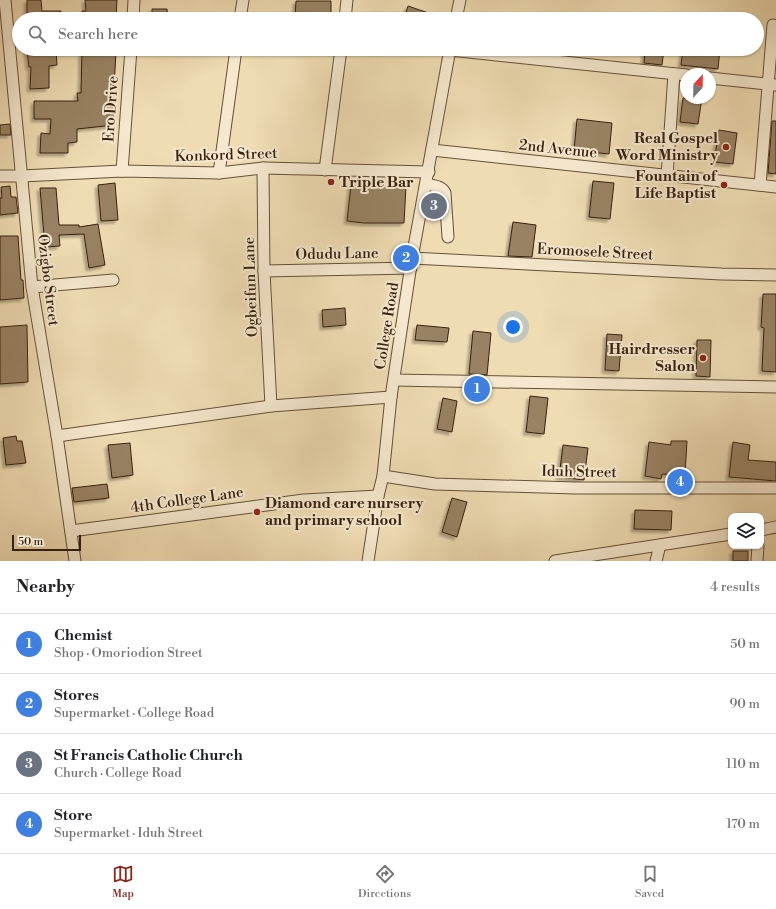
<!DOCTYPE html>
<html lang="en">
<head>
<meta charset="utf-8">
<style>
  body { margin:0; font-family:"Libre Bodoni",serif; background:#f2f2f2; color:#202124 }
  .controls { position:absolute; right:12px; bottom:12px; display:grid; overflow:hidden; border-radius:8px; box-shadow:0 1px 3px #0004 }
  .controls button { width:36px; height:36px; display:grid; place-items:center; padding:0; border:0; border-bottom:1px solid #e0e0e0; background:#fff; color:#202124; font:20px sans-serif }
  .compass { position:absolute; left:680px; top:68px; width:36px; height:36px; border-radius:50%; background:#fff; box-shadow:0 1px 3px #0004; rotate:22deg }
  .scale { position:absolute; left:12px; bottom:10px; width:69px; box-sizing:border-box; padding-left:4px; border:2px solid #39210f; border-top:0; font-size:11px; line-height:14px; white-space:nowrap; color:#39210f; -webkit-text-stroke:3px #f5e8ce; paint-order:stroke }
  .you { position:absolute; left:513px; top:327px; width:14px; height:14px; margin:-10px; border:3px solid #fff; border-radius:50%; background:#1a73e8; box-shadow:0 0 0 6px #1a73e833 }
  .badge { display:grid; place-items:center; width:26px; height:26px; border-radius:50%; background:#8f2418; color:#fff; font-size:13px; font-weight:700 }
  .pin { position:absolute; translate:-50% -50%; border:2px solid #fff; box-shadow:0 1px 4px #0006 }
  .list { margin:0; padding:0; list-style:none }
  h2 { display:flex; justify-content:space-between; align-items:center; height:52px; margin:0; padding:0 16px; font-size:17px }
  h2 small { font-size:13px; font-weight:400; color:#757577 }
  .list li { display:grid; grid-template-columns:26px 1fr auto; gap:12px; align-items:center; box-sizing:border-box; height:60px; padding:0 16px; border-top:1px solid #e0e0e0 }
  .list b { display:block; font-size:15px; white-space:nowrap }
  .list p { margin:0; font-size:13px; white-space:nowrap; color:#757577 }
  .list em { font-size:13px; font-style:normal; color:#757577 }
  .icon { flex:none; width:22px; height:22px; fill:none; stroke:currentColor; stroke-width:2; stroke-linecap:round; stroke-linejoin:round }
  .map { position:relative; flex:none; width:776px; height:561px; overflow:hidden }
  .search { position:absolute; background:#fff; box-shadow:0 1px 3px #0004; left:12px; right:12px; top:12px; height:44px; display:flex; align-items:center; gap:10px; box-sizing:border-box; padding:0 14px; border-radius:22px; color:#757577; font-size:15px }
  .sheet { height:292px; background:#fff }
  nav { display:flex; justify-content:space-around; align-items:center; box-sizing:border-box; height:56px; border-top:1px solid #e0e0e0; background:#fff; font-size:11px; color:#757577 }
  nav a { display:grid; justify-items:center; gap:2px }
  nav .on { color:#8f2418 }
  .map>svg:first-child { display:block }
  .building { fill:#988264; stroke:#39210f; filter:url(#shadow) }
  .lines { fill:none; stroke-linecap:round; stroke-linejoin:round }
  .minor-casing { stroke:#665038; stroke-width:13 }
  .minor { stroke:#f5e8ce; stroke-width:11 }
  .poi-dot { fill:#8f2418; stroke:#f5e8ce; stroke-width:1.5 }
  .labels { text-anchor:middle; dominant-baseline:central; stroke-width:4; stroke-linejoin:round; paint-order:stroke }
  .street-label { font-size:15px; fill:#39210f; stroke:#f5e8ce }
  .poi-label { font-size:15px; font-weight:bold; fill:#39210f; stroke:#f5e8ce; text-anchor:end }
</style>
</head>
<body>
<div class="map">
<svg width="776" height="561" viewBox="0 0 776 561">
  <defs>
    <filter id="shadow"><feDropShadow dx="-3" dy="3" stdDeviation="1" flood-color="#0004"/></filter>
  </defs>
  <rect width="100%" height="100%" fill="#efdcb3"/>
  <filter id="stains"><feTurbulence type="fractalNoise" baseFrequency=".005" numOctaves="4"/><feColorMatrix values="0 0 0 0 .2 0 0 0 0 .09 0 0 0 0 .02 0 0 0 .5 -.17"/></filter>
  <radialGradient id="worn" r=".72"><stop offset=".6" stop-color="#630" stop-opacity="0"/><stop offset="1" stop-color="#630" stop-opacity=".3"/></radialGradient>
  <g class="building">
    <polygon points="27,0 41,0 42,11 61,11 61,19 27,19"/>
    <polygon points="85,0 117,0 116,19 82,19 82,11 86,11"/>
    <polygon points="296,1 331,1 331,17 295,17"/>
    <polygon points="408,6 443,18 443,19 404,19"/>
    <polygon points="152,9 167,9 168,19 152,19"/>
    <polygon points="56,49 57,65 49,66 49,88 30,89 31,67 29,67 27,51"/>
    <polygon points="645,49 664,49 662,65 644,63"/>
    <polygon points="683,49 720,49 718,69 681,65"/>
    <polygon points="82,50 116,52 114,87 112,87 114,125 77,129 77,142 68,143 68,153 40,153 41,133 50,134 51,119 34,119 34,101 78,101 77,93 81,93"/>
    <polygon points="683,98 702,98 698,124 680,122"/>
    <polygon points="577,119 612,123 609,154 574,150"/>
    <polygon points="772,121 776,121 776,174 768,173"/>
    <polygon points="10,124 11,135 0,135 0,125"/>
    <polygon points="719,130 737,133 733,164 714,162"/>
    <polygon points="593,181 614,183 610,219 589,217"/>
    <polygon points="115,183 118,220 101,221 98,185"/>
    <polygon points="351,185 370,187 406,186 404,223 364,223 347,221"/>
    <polygon points="10,186 11,197 16,197 18,213 0,215 0,198 2,198 1,187"/>
    <polygon points="40,188 56,188 59,225 79,225 79,227 98,224 105,265 89,268 84,234 59,235 60,246 45,247"/>
    <polygon points="513,222 536,225 532,257 508,256"/>
    <polygon points="0,236 18,236 21,280 23,280 24,298 0,300"/>
    <polygon points="763,294 776,294 776,372 762,371 764,328 761,327"/>
    <polygon points="345,308 346,325 323,327 322,310"/>
    <polygon points="27,325 28,382 0,384 0,327"/>
    <polygon points="417,325 449,328 447,342 415,340"/>
    <polygon points="473,331 491,333 487,375 469,374"/>
    <polygon points="607,334 622,335 619,371 605,370"/>
    <polygon points="697,340 711,340 710,377 696,376"/>
    <polygon points="530,396 548,398 544,434 526,432"/>
    <polygon points="443,398 457,401 452,432 437,429"/>
    <polygon points="16,436 17,441 22,441 26,463 6,465 3,438"/>
    <polygon points="671,441 687,441 685,475 662,474 661,479 645,476 649,442 671,445"/>
    <polygon points="733,442 750,445 748,460 776,462 776,481 729,477"/>
    <polygon points="130,443 133,475 112,478 108,445"/>
    <polygon points="563,445 588,448 584,480 559,477"/>
    <polygon points="107,484 109,498 74,502 72,488"/>
    <polygon points="452,498 467,502 457,537 442,532"/>
    <polygon points="635,510 672,511 671,530 634,529"/>
    <rect x="733" y="551" width="15" height="10"/>
  </g>
  <g class="lines">
    <defs>
      <g id="minor">
        <polyline points="5,0 32,287 57,436 75,561"/>
        <polyline points="133,19 134,0"/>
        <polyline points="240,19 243,0"/>
        <polyline points="345,19 347,0"/>
        <polyline points="456,19 460,0"/>
        <polyline points="450,50 686,75"/>
        <polyline points="710,78 775,85"/>
        <polyline points="432,150 776,187"/>
        <polyline points="263,168 264,271 271,406"/>
        <polyline points="325,170 341,49"/>
        <polyline points="122,171 131,49"/>
        <polyline points="219,173 236,49"/>
        <polyline points="0,176 22,176 122,171 219,173 263,168 429,172"/>
        <polyline points="667,176 674,74"/>
        <path d="M 427,184 C 434,186 442,186 445,193 L 448,237"/>
        <polyline points="760,185 773,25"/>
        <polyline points="412,258 721,274 776,275"/>
        <polyline points="264,271 411,268"/>
        <polyline points="32,287 113,280"/>
        <polyline points="394,380 776,387"/>
        <polyline points="57,436 271,406 391,397"/>
        <polyline points="383,476 435,484 576,488 776,488"/>
        <polyline points="761,530 776,527"/>
        <polyline points="71,531 304,500 378,496"/>
        <polyline points="368,561 378,496 383,476 391,397 412,258 450,49"/>
        <polyline points="555,561 731,534"/>
        <polyline points="656,561 660,545"/>
        <polyline points="757,561 758,546"/>
      </g>
    </defs>
    <use href="#minor" class="minor-casing"/>
    <use href="#minor" class="minor"/>
  </g>
  <g class="poi-dot">
    <circle cx="726" cy="147" r="4"/>
    <circle cx="331" cy="182" r="4"/>
    <circle cx="724" cy="185" r="4"/>
    <circle cx="703" cy="358" r="4"/>
    <circle cx="257" cy="512" r="4"/>
  </g>
  <g class="labels">
    <g class="street-label">
      <text transform="translate(111 109) rotate(-86)">Ero Drive</text>
      <text transform="translate(558 149) rotate(6)">2nd Avenue</text>
      <text transform="translate(226 155) rotate(-2)">Konkord Street</text>
      <text transform="translate(595 252) rotate(3)">Eromosele Street</text>
      <text transform="translate(337 254) rotate(-1)">Odudu Lane</text>
      <text transform="translate(48 280) rotate(83)">Ozigbo Street</text>
      <text transform="translate(251 287) rotate(-92)">Ogbeifun Lane</text>
      <text transform="translate(387 326) rotate(-81)">College Road</text>
      <text transform="translate(579 472) rotate(1)">Iduh Street</text>
      <text transform="translate(187 500) rotate(-8)">4th College Lane</text>
    </g>
    <g class="poi-label">
      <text x="718" y="138">Real Gospel<tspan x="718" dy="17">Word Ministry</tspan></text>
      <text x="716" y="176">Fountain of<tspan x="716" dy="17">Life Baptist</tspan></text>
      <text x="339" y="182" text-anchor="start">Triple Bar</text>
      <text x="695" y="349">Hairdresser<tspan x="695" dy="17">Salon</tspan></text>
      <text x="265" y="503" text-anchor="start">Diamond care nursery<tspan x="265" dy="17">and primary school</tspan></text>
    </g>
  </g>
  <rect width="100%" height="100%" filter="url(#stains)"/>
  <rect width="100%" height="100%" fill="url(#worn)"/>
</svg>
<div class="controls">
<button><svg class="icon" aria-label="layers" viewBox="0 0 24 24"><path d="M12 4l9 5-9 5-9-5zM3 14l9 5 9-5"/></svg></button>
</div>
<svg class="compass" viewBox="-18 -18 36 36"><path d="M0-13l5 13h-10z" fill="#e53935"/><path d="M0 13l5-13h-10z" fill="#757577"/></svg>
<div class="scale">50 m</div>
<div class="you"></div>
<div class="pin badge" style="left:477px;top:389px;background:#3f7fe0">1</div>
<div class="pin badge" style="left:406px;top:258px;background:#3f7fe0">2</div>
<div class="pin badge" style="left:434px;top:206px;background:#6b7280">3</div>
<div class="pin badge" style="left:680px;top:482px;background:#3f7fe0">4</div>
<div class="search"><svg class="icon" aria-label="search" viewBox="0 0 24 24"><circle cx="10" cy="10" r="6"/><path d="M15 15l6 6"/></svg>Search here</div>
</div>
<section class="sheet">
<h2>Nearby<small>4 results</small></h2>
<ul class="list">
<li><span class="badge" style="background:#3f7fe0">1</span><div><b>Chemist</b><p>Shop · Omoriodion Street</p></div><em>50 m</em></li>
<li><span class="badge" style="background:#3f7fe0">2</span><div><b>Stores</b><p>Supermarket · College Road</p></div><em>90 m</em></li>
<li><span class="badge" style="background:#6b7280">3</span><div><b>St Francis Catholic Church</b><p>Church · College Road</p></div><em>110 m</em></li>
<li><span class="badge" style="background:#3f7fe0">4</span><div><b>Store</b><p>Supermarket · Iduh Street</p></div><em>170 m</em></li>
</ul>
</section>
<nav>
<a class="on"><svg class="icon" aria-label="map" viewBox="0 0 24 24"><path d="M3 6l6-2 6 2 6-2v14l-6 2-6-2-6 2zM9 4v14M15 6v14"/></svg>Map</a>
<a><svg class="icon" aria-label="directions" viewBox="0 0 24 24"><path d="M12 3l9 9-9 9-9-9zM9 14v-3h6M13 9l2 2-2 2"/></svg>Directions</a>
<a><svg class="icon" aria-label="saved" viewBox="0 0 24 24"><path d="M7 4h10v16l-5-4-5 4z"/></svg>Saved</a>
</nav>
</body>
</html>
